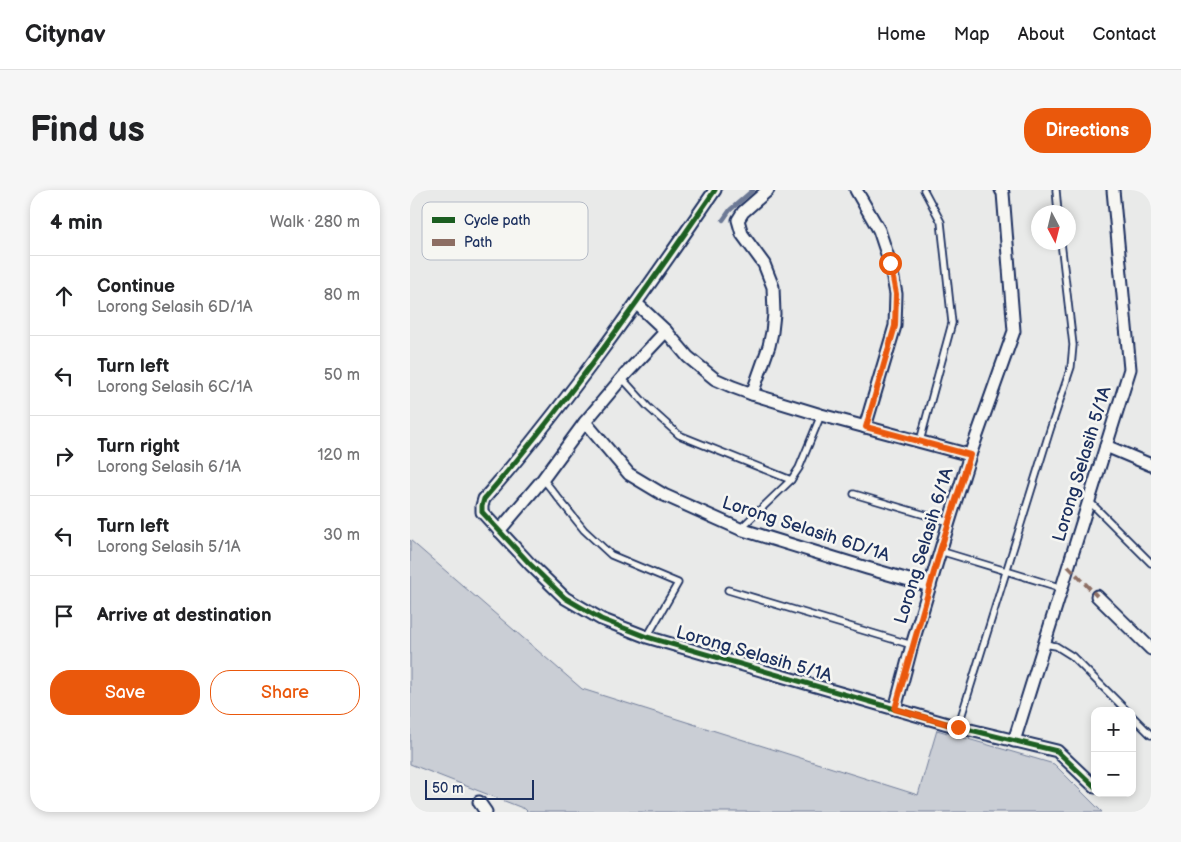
<!DOCTYPE html>
<html lang="en">
<head>
<meta charset="utf-8">
<style>
  body { margin:0; font-family:"Balsamiq Sans",sans-serif; background:#f6f6f6; color:#202124 }
  .controls { position:absolute; right:15px; bottom:15px; display:grid; overflow:hidden; border-radius:10px; box-shadow:0 2px 8px #0003 }
  .controls button { width:45px; height:45px; display:grid; place-items:center; padding:0; border:0; border-bottom:1px solid #e0e0e0; background:#fff; color:#202124; font:25px sans-serif }
  .compass { position:absolute; left:621px; top:15px; width:45px; height:45px; border-radius:50%; background:#fff; box-shadow:0 2px 8px #0003; rotate:173deg }
  .scale { position:absolute; left:15px; bottom:12px; width:109px; box-sizing:border-box; padding-left:5px; border:2px solid #1b2f5e; border-top:0; font-size:14px; line-height:18px; white-space:nowrap; color:#1b2f5e; -webkit-text-stroke:4px #f6f6f2; paint-order:stroke }
  .stop { position:absolute; width:15px; height:15px; margin:-11px; border:4px solid #ea580c; border-radius:50%; background:#fff }
  .stop.end { background:#ea580c; border-color:#fff; box-shadow:0 1px 5px #0008 }
  .list { margin:0; padding:0; list-style:none }
  h2 { display:flex; justify-content:space-between; align-items:center; height:65px; margin:0; padding:0 20px; font-size:21px }
  h2 small { font-size:16px; font-weight:400; color:#757577 }
  .list li { display:grid; grid-template-columns:32px 1fr auto; gap:15px; align-items:center; box-sizing:border-box; height:80px; padding:0 20px; border-top:1px solid #e0e0e0 }
  .list b { display:block; font-size:19px; white-space:nowrap }
  .list p { margin:0; font-size:16px; white-space:nowrap; color:#757577 }
  .list em { font-size:16px; font-style:normal; color:#757577 }
  .actions { display:flex; gap:10px; padding:15px 20px }
  .actions a { flex:1; padding:11px 0; border:1px solid #ea580c; border-radius:20px; text-align:center; font-size:18px; color:#ea580c }
  .actions .main { background:#ea580c; color:#fff }
  .icon { flex:none; width:28px; height:28px; fill:none; stroke:currentColor; stroke-width:2; stroke-linecap:round; stroke-linejoin:round }
  .map { position:relative; flex:none; width:741px; height:622px; overflow:hidden; border-radius:20px }
  header { display:flex; align-items:center; gap:30px; box-sizing:border-box; height:70px; padding:0 25px; background:#fff; border-bottom:1px solid #e0e0e0 }
  header strong { font-size:24px }
  nav { display:flex; gap:28px; margin-inline-start:auto; font-size:18px }
  .intro { display:flex; align-items:center; justify-content:space-between; box-sizing:border-box; height:120px; padding:0 30px }
  h1 { margin:0; font-size:35px }
  .button { padding:12px 22px; border-radius:20px; background:#ea580c; color:#fff; font-size:18px; font-weight:700 }
  main { display:flex; gap:30px; padding:0 30px }
  aside { flex:1; background:#fff; border-radius:20px; box-shadow:0 2px 8px #0003 }
  .map>svg:first-child { display:block }
  .green { fill:#caced5; stroke:#727e9a }
  .lines { fill:none; stroke-linecap:round; stroke-linejoin:round }
  .stream { stroke:#6c7995; stroke-width:4.5 }
  .lane-casing { stroke:#1b2f5e; stroke-width:9 }
  .street-casing { stroke:#1b2f5e; stroke-width:15 }
  .lane { stroke:#f6f6f2; stroke-width:5.5 }
  .street { stroke:#f6f6f2; stroke-width:11 }
  .quiet { stroke:#8d6e63; stroke-width:4; stroke-dasharray:8 4; stroke-linecap:butt }
  .cycleway-casing { stroke:#f6f6f2; stroke-width:8 }
  .cycleway { stroke:#1b5e20; stroke-width:5 }
  .route { stroke:#ea580c; stroke-width:6 }
  .labels { text-anchor:middle; dominant-baseline:central; stroke-width:5; stroke-linejoin:round; paint-order:stroke }
  .street-label { font-size:18px; fill:#1b2f5e; stroke:#f6f6f2 }
  .key { fill:#f6f6f2; stroke:#b4bac6; stroke-width:1 }
  .key-label { font-size:14px; fill:#1b2f5e }
</style>
</head>
<body>
<header>
<strong>Citynav</strong>
<nav><a>Home</a><a>Map</a><a>About</a><a>Contact</a></nav>
</header>
<div class="intro"><h1>Find us</h1><a class="button">Directions</a></div>
<main>
<aside>
<h2>4 min<small>Walk · 280 m</small></h2>
<ul class="list">
<li><svg class="icon" aria-label="ahead" viewBox="0 0 24 24"><path d="M12 20V5M6 11l6-6 6 6"/></svg><div><b>Continue</b><p>Lorong Selasih 6D/1A</p></div><em>80 m</em></li>
<li><svg class="icon" aria-label="left" viewBox="0 0 24 24"><path d="M17 20v-9H6M10 6l-5 5 5 5"/></svg><div><b>Turn left</b><p>Lorong Selasih 6C/1A</p></div><em>50 m</em></li>
<li><svg class="icon" aria-label="right" viewBox="0 0 24 24"><path d="M7 20v-9h11M14 6l5 5-5 5"/></svg><div><b>Turn right</b><p>Lorong Selasih 6/1A</p></div><em>120 m</em></li>
<li><svg class="icon" aria-label="left" viewBox="0 0 24 24"><path d="M17 20v-9H6M10 6l-5 5 5 5"/></svg><div><b>Turn left</b><p>Lorong Selasih 5/1A</p></div><em>30 m</em></li>
<li><svg class="icon" aria-label="arrive" viewBox="0 0 24 24"><path d="M6 21V4h12l-3 4 3 4H6"/></svg><div><b>Arrive at destination</b></div></li>
</ul>
<div class="actions"><a class="main">Save</a><a>Share</a></div>
</aside>
<div class="map">
<svg width="741" height="622" viewBox="0 0 741 622">
  <rect width="100%" height="100%" fill="#e9eae9"/>
  <filter id="ink" filterUnits="userSpaceOnUse"><feTurbulence type="fractalNoise" baseFrequency=".02" numOctaves="2"/><feDisplacementMap in="SourceGraphic" scale="10" xChannelSelector="R" yChannelSelector="G"/><feConvolveMatrix kernelMatrix="1 2 1 2 8 2 1 2 1" color-interpolation-filters="sRGB"/></filter>
  <g filter="url(#ink)">
    <polygon class="green" points="0,350 172,499 508,605 527,540 644,574 692,622 118,622 115,619 0,574"/>
    <g class="lines">
      <polyline class="stream" points="313,30 320,20 343,0"/>
      <defs>
        <g id="lane">
          <polyline points="646,0 648,22"/>
          <polyline points="212,188 238,217 269,245 381,290"/>
          <polyline points="510,251 542,133 531,32 514,0"/>
          <polyline points="133,289 174,340 201,365 268,393 237,447"/>
          <polyline points="444,304 539,332"/>
          <polyline points="679,311 741,373"/>
          <polyline points="330,339 381,290 389,278 411,225"/>
          <polyline points="530,361 652,398"/>
          <polyline points="318,400 502,455"/>
          <polyline points="634,454 646,456 662,466 717,521"/>
          <polyline points="722,526 741,545"/>
          <polyline points="548,537 640,240 661,177 663,155 651,52"/>
        </g>
        <g id="street">
          <path d="M 305,0 C 232,106 158,212 74,309 L 72,316 L 72,322 L 120,374 L 155,408 L 191,429 L 237,447 L 485,519 L 548,537 L 647,561 L 685,597"/>
          <polyline points="446,0 469,40 480,73 486,104 485,136 455,237"/>
          <polyline points="226,113 256,141 278,167 305,189 323,197 342,204 411,225 560,265"/>
          <polyline points="342,204 359,156 362,142 364,124 363,97 354,74 332,44 328,30 333,22 358,0"/>
          <polyline points="175,232 219,284 254,305 330,339 457,378 520,396"/>
          <polyline points="696,256 741,275"/>
          <polyline points="89,341 133,289 175,232 212,188 256,141"/>
          <polyline points="687,406 741,459"/>
          <polyline points="485,519 502,455 539,332 560,265 604,141 593,3 591,0"/>
          <polyline points="604,551 720,179 703,0"/>
          <polyline points="69,612 76,622"/>
        </g>
      </defs>
      <use href="#lane" class="lane-casing"/>
      <use href="#street" class="street-casing"/>
      <use href="#lane" class="lane"/>
      <use href="#street" class="street"/>
      <polyline class="quiet" points="658,376 687,406"/>
      <defs>
        <path id="cycleway" d="M 305,0 C 232,106 158,212 74,309 L 72,316 L 72,322 L 120,374 L 155,408 L 191,429 L 237,447 L 485,519 L 548,537 L 647,561 L 685,597"/>
      </defs>
      <use href="#cycleway" class="cycleway-casing"/>
      <use href="#cycleway" class="cycleway"/>
    </g>
  </g>
  <g class="lines" filter="url(#ink)">
    <polyline class="route" points="480,73 486,104 485,136 456,237 560,265 530,361 485,519 548,537"/>
  </g>
  <g class="labels">
    <g class="street-label">
      <text transform="translate(672 274) rotate(-73)">Lorong Selasih 5/1A</text>
      <text transform="translate(396 339) rotate(18)">Lorong Selasih 6D/1A</text>
      <text transform="translate(514 356) rotate(-73)">Lorong Selasih 6/1A</text>
      <text transform="translate(344 464) rotate(16)">Lorong Selasih 5/1A</text>
    </g>
  </g>
  <rect x="12" y="12" width="166" height="58" rx="8" class="key"/>
  <rect x="22" y="27" width="23" height="6" fill="#1b5e20"/>
  <rect x="22" y="49" width="23" height="7" fill="#8d6e63"/>
  <g class="key-label">
    <text x="54" y="35">Cycle path</text>
    <text x="54" y="57">Path</text>
  </g>
</svg>
<div class="controls">
<button>+</button>
<button>−</button>
</div>
<svg class="compass" viewBox="-18 -18 36 36"><path d="M0-13l5 13h-10z" fill="#e53935"/><path d="M0 13l5-13h-10z" fill="#757577"/></svg>
<div class="scale">50 m</div>
<div class="stop" style="left:480px;top:73px"></div>
<div class="stop end" style="left:548px;top:537px"></div>
</div>
</main>
</body>
</html>
